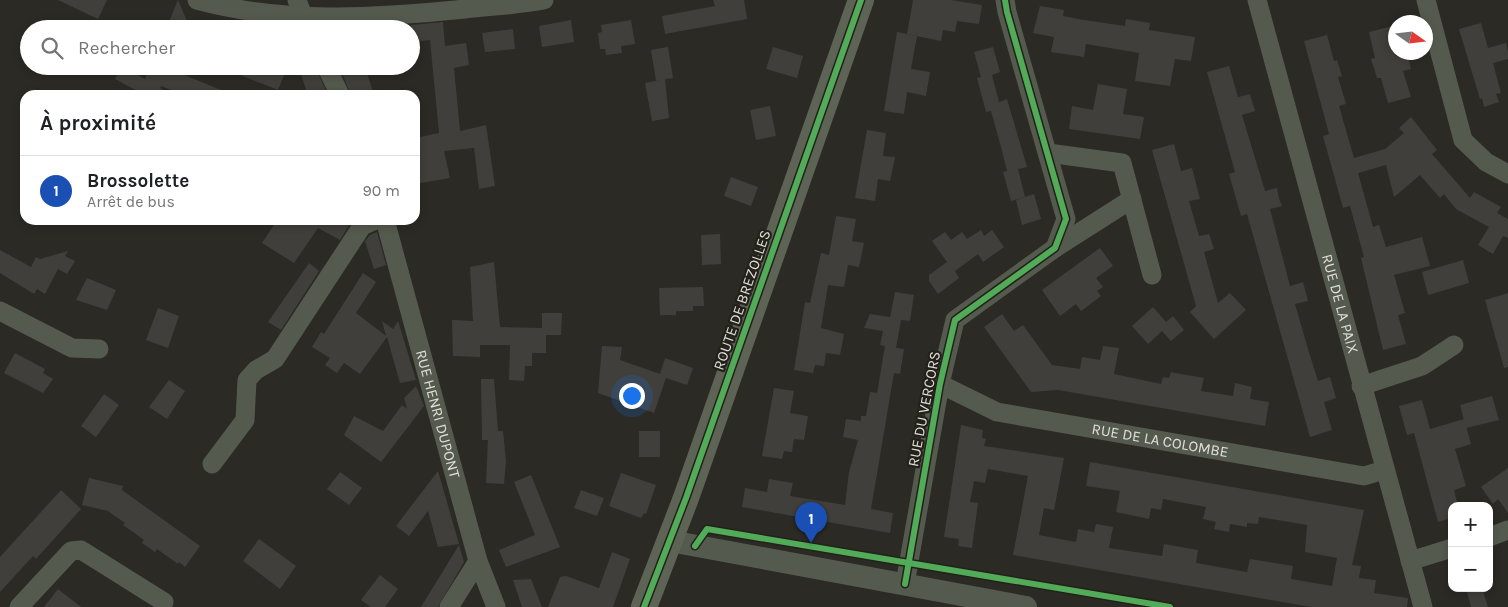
<!DOCTYPE html>
<html lang="fr">
<head>
<meta charset="utf-8">
<style>
  body { margin:0; font-family:Karla,sans-serif; background:#f2f2f2; color:#202124 }
  .controls { position:absolute; right:15px; bottom:15px; display:grid; overflow:hidden; border-radius:10px; box-shadow:0 2px 8px #0003 }
  .controls button { width:45px; height:45px; display:grid; place-items:center; padding:0; border:0; border-bottom:1px solid #e0e0e0; background:#fff; color:#202124; font:25px sans-serif }
  .compass { position:absolute; left:1388px; top:15px; width:45px; height:45px; border-radius:50%; background:#fff; box-shadow:0 2px 8px #0003; rotate:104deg }
  .you { position:absolute; left:631px; top:395px; width:18px; height:18px; margin:-12px; border:4px solid #fff; border-radius:50%; background:#1a73e8; box-shadow:0 0 0 8px #1a73e833 }
  .badge { display:grid; place-items:center; width:32px; height:32px; border-radius:50%; background:#111827; color:#fff; font-size:16px; font-weight:700 }
  .pin { position:absolute; translate:-50% -41px; filter:drop-shadow(0 1px 2px #0008) }
  .pin::after { content:''; position:absolute; top:26px; width:18px; height:15px; background:inherit; clip-path:polygon(0 0,100% 0,50% 100%) }
  .list { margin:0; padding:0; list-style:none }
  h2 { display:flex; justify-content:space-between; align-items:center; height:65px; margin:0; padding:0 20px; font-size:21px }
  h2 small { font-size:16px; font-weight:400; color:#757577 }
  .list li { display:grid; grid-template-columns:32px 1fr auto; gap:15px; align-items:center; box-sizing:border-box; height:70px; padding:0 20px; border-top:1px solid #e0e0e0 }
  .list b { display:block; font-size:19px; white-space:nowrap }
  .list p { margin:0; font-size:16px; white-space:nowrap; color:#757577 }
  .list em { font-size:16px; font-style:normal; color:#757577 }
  .icon { flex:none; width:28px; height:28px; fill:none; stroke:currentColor; stroke-width:2; stroke-linecap:round; stroke-linejoin:round }
  .map { position:relative; flex:none; width:1508px; height:607px; overflow:hidden }
  .search { position:absolute; background:#fff; box-shadow:0 2px 8px #0003; left:20px; top:20px; width:400px; height:55px; display:flex; align-items:center; gap:12px; box-sizing:border-box; padding:0 18px; border-radius:28px; color:#757577; font-size:19px }
  .panel { position:absolute; background:#fff; box-shadow:0 2px 8px #0003; left:20px; top:90px; width:400px; height:135px; border-radius:15px }
  .map>svg:first-child { display:block }
  .building { fill:#413f3b }
  .lines { fill:none; stroke-linecap:round; stroke-linejoin:round }
  .minor { stroke:#555a4e; stroke-width:19 }
  .tertiary { stroke:#555a4e; stroke-width:22 }
  .secondary { stroke:#5e6455; stroke-width:26 }
  .cycleway-casing { stroke:#23211a; stroke-width:9 }
  .cycleway { stroke:#51ab58; stroke-width:6 }
  .labels { text-anchor:middle; dominant-baseline:central; stroke-width:4.5; stroke-linejoin:round; paint-order:stroke }
  .street-label { font-size:15px; fill:#e1e0db; stroke:#23211a }
</style>
</head>
<body>
<div class="map">
<svg width="1508" height="607" viewBox="0 0 1508 607">
  <rect width="100%" height="100%" fill="#2b2a25"/>
  <g class="building">
    <polygon points="58,0 107,0 98,19"/>
    <polygon points="178,0 187,21 184,29 166,29"/>
    <polygon points="713,0 744,0 747,19 665,34 662,16 715,6"/>
    <polygon points="913,0 951,0 982,5 979,24 957,21 955,32 943,30 941,41 907,34"/>
    <polygon points="1040,6 1064,10 1063,16 1078,19 1125,26 1126,19 1150,23 1149,30 1195,37 1191,61 1175,59 1170,86 1135,81 1139,53 1086,44 1084,57 1051,52 1054,37 1033,33"/>
    <polygon points="571,20 574,42 542,47 539,26"/>
    <polygon points="631,20 635,44 621,46 622,53 606,55 605,49 600,49 598,33 602,32 601,25"/>
    <polygon points="443,22 445,46 466,43 469,65 454,68 460,131 486,125 495,186 479,189 474,148 444,151 450,178 415,184 415,138 439,133 430,40 411,42 411,25"/>
    <polygon points="1481,23 1488,48 1506,43 1508,52 1508,59 1493,63 1501,93 1496,94 1499,102 1484,107 1482,98 1480,99 1459,29"/>
    <polygon points="1396,25 1396,56 1407,53 1411,69 1403,71 1411,97 1388,103 1381,78 1377,78 1371,59 1375,58 1369,32"/>
    <polygon points="513,29 515,49 485,52 482,33"/>
    <polygon points="897,32 917,36 911,69 930,72 926,96 907,92 904,114 884,111"/>
    <polygon points="1327,35 1334,61 1337,60 1342,76 1338,77 1346,104 1339,106 1354,158 1385,149 1404,133 1399,128 1411,117 1437,150 1432,154 1470,198 1474,192 1501,207 1497,213 1508,219 1508,238 1503,236 1493,254 1478,245 1489,227 1456,209 1444,194 1440,198 1420,175 1394,197 1386,165 1358,173 1373,227 1379,225 1386,247 1422,237 1430,266 1394,275 1405,313 1398,315 1406,344 1383,350 1361,258 1364,257 1350,206 1343,208 1323,136 1329,134 1304,41"/>
    <polygon points="668,47 673,78 656,81 651,50"/>
    <polygon points="773,47 803,56 797,78 766,69"/>
    <polygon points="993,47 1000,72 992,75 999,102 1007,99 1027,167 1018,169 1025,197 1011,201 1003,172 1007,171 1001,147 991,111 986,112 977,78 981,77 974,52"/>
    <polygon points="122,66 145,79 150,66 163,66 233,95 184,95 161,86 160,88 172,95 138,95 139,92 115,79"/>
    <polygon points="218,66 288,66 278,90"/>
    <polygon points="298,66 315,66 328,95 308,95"/>
    <polygon points="339,66 354,66 355,70 365,67 374,95 351,95"/>
    <polygon points="1229,66 1238,97 1250,94 1255,111 1242,115 1265,191 1277,188 1279,198 1282,206 1270,209 1290,286 1303,282 1308,301 1295,304 1308,349 1318,381 1330,377 1336,398 1324,402 1332,430 1310,437 1247,214 1241,216 1229,174 1235,172 1207,72"/>
    <polygon points="665,79 669,118 652,121 645,83"/>
    <polygon points="1098,84 1127,89 1123,114 1144,117 1140,139 1069,129 1072,106 1093,110"/>
    <polygon points="770,106 776,136 756,140 750,110"/>
    <polygon points="867,130 886,133 883,156 895,157 890,181 878,179 875,201 855,198"/>
    <polygon points="1174,144 1181,171 1192,168 1200,199 1189,201 1199,236 1209,234 1214,249 1204,252 1218,303 1230,293 1246,310 1214,339 1190,312 1196,306 1152,150"/>
    <polygon points="731,177 758,187 751,206 724,196"/>
    <polygon points="1034,194 1041,219 1022,225 1016,200"/>
    <polygon points="836,216 856,219 852,241 864,243 859,267 848,265 844,287 828,285 821,328 844,334 840,355 826,353 824,366 815,365 813,373 794,370 805,302 810,303 821,253 829,255"/>
    <polygon points="277,220 352,220 340,240 318,228 294,263 262,243"/>
    <polygon points="981,230 984,236 992,230 1004,247 983,262 978,254 955,271 959,278 938,294 929,281 929,275 947,262 932,241 945,232 951,240 962,232 967,239"/>
    <polygon points="377,232 386,265 374,269 365,241 370,235"/>
    <polygon points="720,234 721,264 702,265 701,235"/>
    <polygon points="1100,248 1113,266 1096,278 1103,287 1097,291 1101,296 1081,311 1076,304 1060,316 1042,290"/>
    <polygon points="0,250 31,267 36,257 40,259 68,251 65,256 75,261 67,274 58,269 45,294 37,289 34,294 0,273"/>
    <polygon points="1463,260 1469,283 1428,295 1422,272"/>
    <polygon points="494,262 500,327 542,328 542,313 562,313 561,335 546,335 546,353 532,353 532,366 525,366 524,381 509,380 510,345 480,345 480,357 453,356 452,320 473,321 470,267"/>
    <polygon points="309,263 319,271 281,330 268,322"/>
    <polygon points="363,273 376,282 356,313 386,336 382,321 393,329 398,321 416,380 400,383 387,337 360,374 344,363 337,373 325,365 330,358 312,347 321,332 324,334"/>
    <polygon points="87,278 116,290 107,310 76,300"/>
    <polygon points="703,287 704,306 693,306 693,311 676,311 676,315 660,315 659,288"/>
    <polygon points="895,292 914,295 910,321 901,320 896,348 904,349 900,374 894,373 871,509 893,513 890,533 742,507 745,488 767,492 769,479 793,483 790,496 845,505 849,472 858,440 843,437 846,419 861,421 861,416 866,416 870,392 877,393 885,346 880,345 883,331 864,328 870,314 890,317"/>
    <polygon points="1508,293 1508,367 1504,368 1485,300"/>
    <polygon points="1153,307 1166,322 1173,316 1184,330 1171,341 1162,331 1148,344 1132,326"/>
    <polygon points="158,308 179,316 168,348 146,340"/>
    <polygon points="1002,314 1014,331 1023,325 1052,365 1080,369 1082,357 1100,360 1103,346 1119,348 1114,374 1161,384 1163,377 1169,378 1171,372 1175,373 1204,378 1201,391 1233,396 1235,383 1252,387 1250,399 1269,402 1265,426 1058,390 1031,392 984,327"/>
    <polygon points="602,346 622,347 620,360 660,374 665,358 693,368 687,385 666,378 654,413 598,393"/>
    <polygon points="15,353 45,369 43,373 53,379 43,393 4,373"/>
    <polygon points="481,379 494,379 498,431 503,431 506,461 504,484 486,483 488,440 482,440"/>
    <polygon points="169,380 185,391 167,419 149,407"/>
    <polygon points="416,386 424,406 381,462 344,435 354,416 383,431 402,405 407,409 404,398"/>
    <polygon points="774,388 794,391 790,413 808,416 804,440 794,439 792,452 784,451 782,459 762,456"/>
    <polygon points="104,394 119,405 96,437 81,426"/>
    <polygon points="1492,396 1499,420 1466,428 1460,405"/>
    <polygon points="1422,400 1430,429 1464,419 1471,444 1455,449 1466,486 1454,490 1458,506 1452,506 1452,518 1438,522 1414,433 1407,435 1399,406"/>
    <polygon points="961,425 983,430 982,438 986,439 984,446 1064,458 1054,510 1044,508 1039,535 1076,542 1078,529 1094,532 1096,524 1113,527 1109,548 1162,556 1164,544 1198,550 1196,563 1247,572 1250,559 1293,566 1291,579 1332,586 1337,558 1305,552 1307,525 1259,517 1258,524 1247,523 1247,527 1230,524 1229,532 1214,529 1216,522 1203,519 1206,507 1163,499 1161,510 1151,508 1149,519 1116,512 1120,491 1086,486 1090,462 1364,510 1352,565 1361,566 1359,578 1376,580 1374,593 1408,598 1407,607 1311,607 1013,555 1028,476 988,469 985,483 974,481 970,502 978,503 972,548 958,546 959,539 944,537"/>
    <rect x="639" y="431" width="21" height="26"/>
    <polygon points="1508,468 1508,513 1498,499 1493,504 1481,487"/>
    <polygon points="438,471 459,544 438,547 428,511 409,536 396,526"/>
    <polygon points="340,472 362,488 349,505 327,489"/>
    <polygon points="621,473 656,485 646,514 644,513 641,518 609,506"/>
    <polygon points="531,475 560,547 506,567 499,550 535,535 514,482"/>
    <polygon points="89,478 123,486 122,490 200,546 185,567 179,562 178,564 157,549 155,552 142,543 144,540 123,525 125,523 108,511 82,505"/>
    <polygon points="61,490 81,509 36,559 33,556 0,592 0,557"/>
    <polygon points="581,490 604,498 597,516 574,508"/>
    <polygon points="259,539 296,566 280,589 243,561"/>
    <polygon points="459,545 464,562 438,607 421,607"/>
    <polygon points="612,552 630,559 613,607 548,607 560,577 566,576 599,588"/>
    <polygon points="380,575 398,589 385,607 371,607 361,600"/>
    <polygon points="531,579 542,607 522,607 513,580"/>
    <polygon points="1466,588 1482,588 1488,607 1471,607"/>
    <polygon points="58,589 81,607 44,607"/>
  </g>
  <g class="lines">
    <g class="minor">
      <path d="M 197,0 C 284,24 376,18 465,9 C 491,6 518,5 544,0"/>
      <polyline points="297,0 308,29"/>
      <path id="s1" d="M 1257,0 L 1423,607"/>
      <polyline points="1426,0 1463,140 1486,162 1508,174"/>
      <polyline points="326,66 340,95"/>
      <polyline points="1048,153 1122,163 1152,275"/>
      <path id="s2" d="M 385,220 L 478,561 L 496,607"/>
      <polyline points="1055,248 1132,199"/>
      <polyline points="0,311 72,348 99,349"/>
      <path id="s3" d="M 940,384 L 997,412 L 1364,476 L 1384,470"/>
      <polyline points="1361,386 1422,366 1454,345"/>
      <polyline points="212,464 245,420 247,380 256,370 275,359 362,226 375,220"/>
      <polyline points="1489,537 1508,530"/>
      <polyline points="1410,561 1452,548"/>
      <polyline points="905,584 940,384 955,320 1055,248 1066,219 1007,12 1005,0"/>
      <polyline points="19,607 71,551 81,550 164,602"/>
      <polyline points="449,607 478,561"/>
    </g>
    <polyline class="tertiary" points="670,541 1026,607"/>
    <polyline class="secondary" points="644,607 686,498 861,0"/>
    <defs>
      <g id="cycleway">
        <polyline points="695,546 707,529 1170,607"/>
        <polyline points="905,584 940,384 955,320 1055,248 1066,219 1007,12 1005,0"/>
        <polyline points="644,607 686,498 861,0"/>
      </g>
    </defs>
    <use href="#cycleway" class="cycleway-casing"/>
    <use href="#cycleway" class="cycleway"/>
  </g>
  <g class="labels">
    <g class="street-label">
      <text transform="translate(742 300) rotate(-71)">ROUTE DE BREZOLLES</text>
      <text stroke="none"><textPath href="#s1" startOffset="315">RUE DE LA PAIX</textPath></text>
      <text transform="translate(924 409) rotate(-79)">RUE DU VERCORS</text>
      <text stroke="none"><textPath href="#s2" startOffset="201">RUE HENRI DUPONT</textPath></text>
      <text stroke="none"><textPath href="#s3" startOffset="229">RUE DE LA COLOMBE</textPath></text>
    </g>
  </g>
</svg>
<div class="controls">
<button>+</button>
<button>−</button>
</div>
<svg class="compass" viewBox="-18 -18 36 36"><path d="M0-13l5 13h-10z" fill="#e53935"/><path d="M0 13l5-13h-10z" fill="#757577"/></svg>
<div class="you"></div>
<div class="pin badge" style="left:811px;top:543px;background:#1a4fb4">1</div>
<div class="search"><svg class="icon" aria-label="search" viewBox="0 0 24 24"><circle cx="10" cy="10" r="6"/><path d="M15 15l6 6"/></svg>Rechercher</div>
<section class="panel">
<h2>À proximité<small></small></h2>
<ul class="list">
<li><span class="badge" style="background:#1a4fb4">1</span><div><b>Brossolette</b><p>Arrêt de bus</p></div><em>90 m</em></li>
</ul>
</section>
</div>
</body>
</html>
